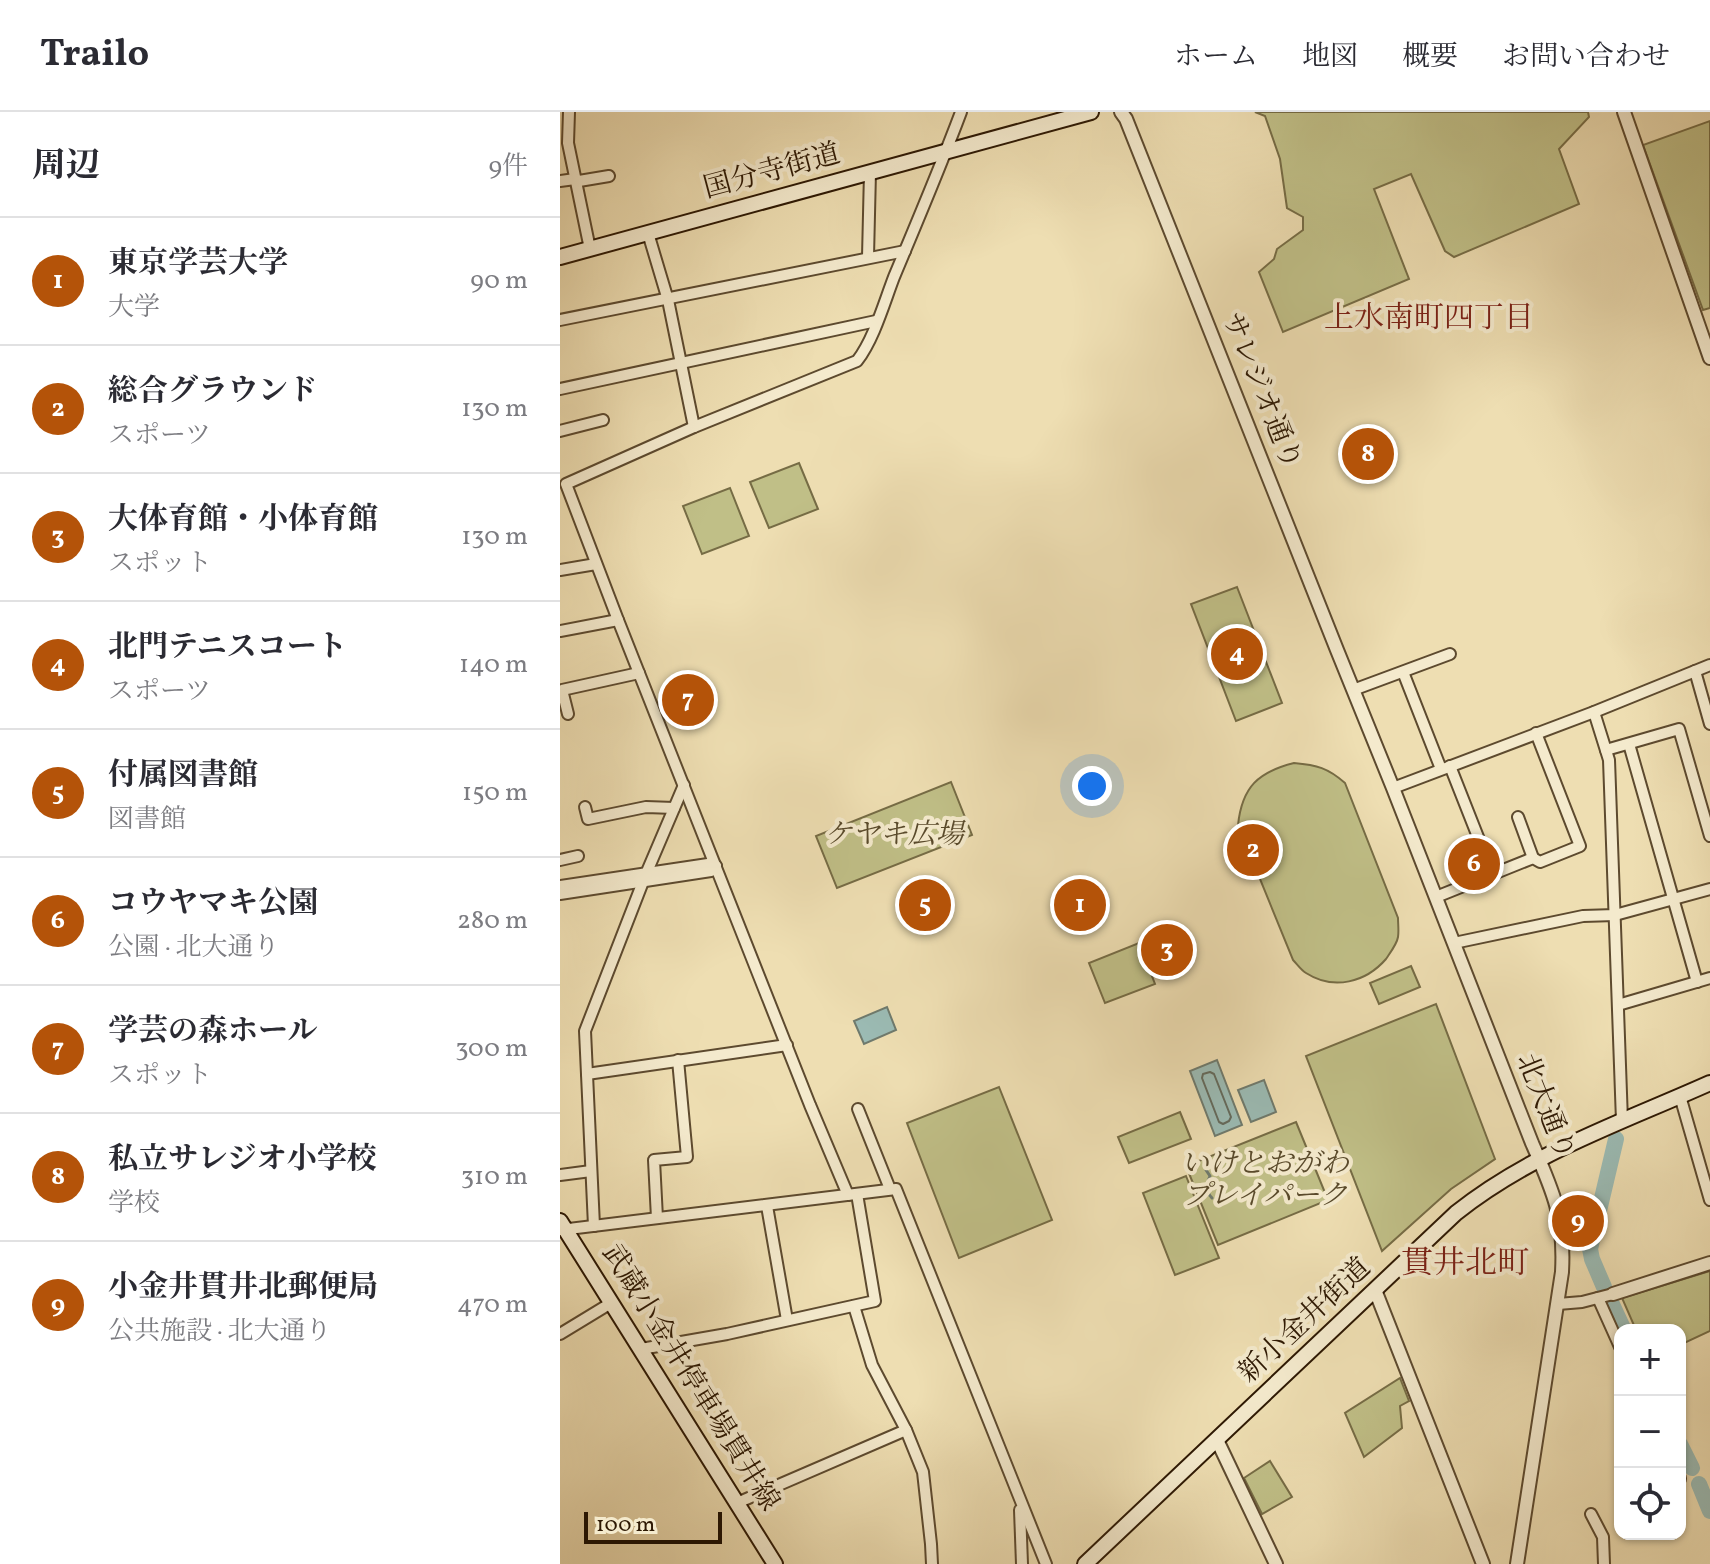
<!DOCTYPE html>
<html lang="ja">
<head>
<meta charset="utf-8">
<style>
  body { margin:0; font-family:Vollkorn,"Noto Serif JP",serif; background:#f7f7f7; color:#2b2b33 }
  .controls { position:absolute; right:24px; bottom:24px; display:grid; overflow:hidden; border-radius:16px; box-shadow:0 2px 6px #0004 }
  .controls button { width:72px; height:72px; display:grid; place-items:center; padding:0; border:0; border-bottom:2px solid #e1e1e2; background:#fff; color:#2b2b33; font:40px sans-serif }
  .scale { position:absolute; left:24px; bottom:20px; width:138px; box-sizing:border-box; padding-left:8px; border:4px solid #2d1803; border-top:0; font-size:22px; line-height:28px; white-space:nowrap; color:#2d1803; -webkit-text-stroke:6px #f4eacd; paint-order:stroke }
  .you { position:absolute; left:532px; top:674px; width:28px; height:28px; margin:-20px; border:6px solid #fff; border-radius:50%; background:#1a73e8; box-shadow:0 0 0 12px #1a73e833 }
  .badge { display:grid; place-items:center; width:52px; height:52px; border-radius:50%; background:#b45309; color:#fff; font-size:26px; font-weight:700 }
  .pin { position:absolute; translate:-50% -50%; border:4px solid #fff; box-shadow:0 2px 8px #0006 }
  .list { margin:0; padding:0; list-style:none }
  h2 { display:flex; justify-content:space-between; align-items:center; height:104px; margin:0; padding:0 32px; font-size:34px }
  h2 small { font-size:26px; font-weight:400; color:#7c7c81 }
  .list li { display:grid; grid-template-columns:52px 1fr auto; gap:24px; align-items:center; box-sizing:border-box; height:128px; padding:0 32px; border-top:2px solid #e1e1e2 }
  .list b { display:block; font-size:30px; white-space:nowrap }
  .list p { margin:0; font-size:26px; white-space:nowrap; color:#7c7c81 }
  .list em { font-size:26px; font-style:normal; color:#7c7c81 }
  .icon { flex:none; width:44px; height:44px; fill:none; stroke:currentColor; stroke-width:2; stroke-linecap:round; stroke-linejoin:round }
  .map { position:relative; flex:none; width:1150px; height:1452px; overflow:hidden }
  header { display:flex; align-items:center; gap:48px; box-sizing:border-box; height:112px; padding:0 40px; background:#fff; border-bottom:2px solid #e1e1e2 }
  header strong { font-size:38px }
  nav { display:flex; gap:44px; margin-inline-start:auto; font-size:28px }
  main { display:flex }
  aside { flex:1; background:#fff }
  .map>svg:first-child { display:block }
  .green { fill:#c0bf87; stroke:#766c45; stroke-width:2 }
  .water { fill:#9bbbb4; stroke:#6f7a6d; stroke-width:2 }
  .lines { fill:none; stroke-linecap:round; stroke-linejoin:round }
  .shore { stroke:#646a5c; stroke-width:2 }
  .stream { stroke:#6f7a6d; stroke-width:3 }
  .river { stroke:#9bbbb4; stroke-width:16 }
  .minor-casing { stroke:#5d4a2f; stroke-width:14 }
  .tertiary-casing { stroke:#5d4a2f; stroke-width:16 }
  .secondary-casing { stroke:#2d1803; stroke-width:18 }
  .minor { stroke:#f4eacd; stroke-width:10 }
  .tertiary { stroke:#f4eacd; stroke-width:12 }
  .secondary { stroke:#f4eacd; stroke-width:14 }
  .labels { text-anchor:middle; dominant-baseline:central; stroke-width:8; stroke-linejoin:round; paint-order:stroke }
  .street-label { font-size:28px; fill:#2d1803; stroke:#f4eacd }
  .park-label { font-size:28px; font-style:italic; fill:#594a2b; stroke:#f4eacd }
  .neighbourhood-label { font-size:30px; fill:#7a1f14; stroke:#f4eacd }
  .quarter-label { font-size:32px; fill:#7a1f14; stroke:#f4eacd }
</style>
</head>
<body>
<header>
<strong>Trailo</strong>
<nav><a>ホーム</a><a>地図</a><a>概要</a><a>お問い合わせ</a></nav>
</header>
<main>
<aside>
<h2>周辺<small>9件</small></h2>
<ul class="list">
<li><span class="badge">1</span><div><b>東京学芸大学</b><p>大学</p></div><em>90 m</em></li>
<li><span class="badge">2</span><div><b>総合グラウンド</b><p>スポーツ</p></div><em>130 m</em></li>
<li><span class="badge">3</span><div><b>大体育館・小体育館</b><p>スポット</p></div><em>130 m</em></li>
<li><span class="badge">4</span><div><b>北門テニスコート</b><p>スポーツ</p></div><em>140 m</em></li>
<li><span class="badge">5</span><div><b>付属図書館</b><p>図書館</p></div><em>150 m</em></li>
<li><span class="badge">6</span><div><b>コウヤマキ公園</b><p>公園 · 北大通り</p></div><em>280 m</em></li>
<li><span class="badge">7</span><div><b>学芸の森ホール</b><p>スポット</p></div><em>300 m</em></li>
<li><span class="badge">8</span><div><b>私立サレジオ小学校</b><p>学校</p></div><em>310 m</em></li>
<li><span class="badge">9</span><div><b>小金井貫井北郵便局</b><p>公共施設 · 北大通り</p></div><em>470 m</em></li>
</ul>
</aside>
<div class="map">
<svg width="1150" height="1452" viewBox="0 0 1150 1452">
  <rect width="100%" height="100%" fill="#eedeb2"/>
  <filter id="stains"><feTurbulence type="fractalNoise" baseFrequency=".0025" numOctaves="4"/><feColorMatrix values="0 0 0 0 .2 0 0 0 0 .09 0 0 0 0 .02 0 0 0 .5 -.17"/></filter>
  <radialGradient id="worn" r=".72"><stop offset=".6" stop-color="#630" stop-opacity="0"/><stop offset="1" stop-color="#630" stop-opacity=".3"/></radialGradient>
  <g class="green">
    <polygon points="695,0 1028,0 1029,5 999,37 1019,92 894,145 885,139 851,62 814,77 849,167 723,220 699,160 714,147 717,137 743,118 743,105 727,96 720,47 705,4"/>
    <polygon points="1150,9 1150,196 1143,198 1083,33"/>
    <polygon points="239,351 258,397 209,416 190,370"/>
    <polygon points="170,376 189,424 142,442 123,394"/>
    <polygon points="677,475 722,591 676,609 631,492"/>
    <path d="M 734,651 C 757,653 768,656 785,671 L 838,806 C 838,812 839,819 838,825 C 837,832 830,841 826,847 C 806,870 774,879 746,861 C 741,858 737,852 733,848 L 678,713 C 682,675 698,660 734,651 Z"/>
    <polygon points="391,670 412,723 277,776 256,724"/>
    <polygon points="579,831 595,872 545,891 529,851"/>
    <polygon points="851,854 860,875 819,892 810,871"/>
    <polygon points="876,892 935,1047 891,1077 822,1139 746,944"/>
    <polygon points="439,975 492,1108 399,1146 347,1011"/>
    <polygon points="620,1000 631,1027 569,1051 558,1025"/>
    <polygon points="736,1010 768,1088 658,1133 626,1054"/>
    <polygon points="626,1064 659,1146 615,1163 583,1081"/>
    <polygon points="1150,1159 1150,1219 1120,1233 1120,1218 1076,1218 1062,1186"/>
    <polygon points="840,1266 849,1289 840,1294 842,1316 804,1345 785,1301"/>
    <polygon points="710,1349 732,1385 702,1402 684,1366"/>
  </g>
  <g class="water">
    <polygon points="327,895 336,918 304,932 294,909"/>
    <polygon points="657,948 682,1013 655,1024 630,959"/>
    <polygon points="704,968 716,1000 691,1010 678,978"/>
  </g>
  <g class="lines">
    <polygon class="shore" points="650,960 654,962 671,1005 669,1009 663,1012 659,1010 642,966 643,962"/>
    <path class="stream" d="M 648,1052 L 646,1058 L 650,1064 C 646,1073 645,1079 652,1086"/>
    <g class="river">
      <polyline points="1044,1175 1032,1147 1030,1137 1056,1027"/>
      <polyline points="1051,1190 1064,1218"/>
      <polyline points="1120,1332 1132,1356"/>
      <polyline points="1139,1372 1150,1399"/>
    </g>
    <defs>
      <g id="minor">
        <polyline points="9,0 8,31 30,137"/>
        <polyline points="0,69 15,67 19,69 49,64"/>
        <polyline points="88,121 108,188 134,315"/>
        <polyline points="308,145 310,60"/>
        <polyline points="0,208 345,139"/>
        <polyline points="0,277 316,209"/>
        <polyline points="0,319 43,308"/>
        <polyline points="0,458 36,452"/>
        <polyline points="0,519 58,508"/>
        <polyline points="1135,559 1150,612"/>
        <polyline points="843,560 881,657"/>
        <polyline points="793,578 890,542"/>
        <polyline points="1034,600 1049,648 1062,1009"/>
        <polyline points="8,602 2,578 79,561"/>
        <polyline points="1069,632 1137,870"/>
        <polyline points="1046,638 1119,617 1150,724"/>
        <polyline points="890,654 933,763"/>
        <polyline points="833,676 1034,600 1150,553"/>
        <polyline points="25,695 28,707 86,695 114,696"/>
        <polyline points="958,705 973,746"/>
        <polyline points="0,748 18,744"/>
        <polyline points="0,774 148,752 156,754"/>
        <polyline points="0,782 151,759 156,754"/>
        <polyline points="876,785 973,746 980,750 1020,734 976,621"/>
        <polyline points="894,831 1023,804 1055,803 1150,777"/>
        <polyline points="1058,893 1150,866"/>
        <polyline points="27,962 227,933"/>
        <polyline points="1120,984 1150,1088"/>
        <polyline points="298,997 330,1077"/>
        <polyline points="0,1063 31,1059"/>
        <path d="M 288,1083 L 250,993 L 58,508 L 6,372 L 134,315 L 297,249 C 314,227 324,191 334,165 C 357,110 380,56 401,0"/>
        <polyline points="207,1094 227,1208"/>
        <polyline points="97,1106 94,1048 127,1045 118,948"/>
        <polyline points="34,1114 25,919 86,762 124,673"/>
        <polyline points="0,1118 336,1077 486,1452"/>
        <polyline points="1038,1186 1060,1235"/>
        <polyline points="998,1192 1022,1190 1053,1182"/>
        <polyline points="294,1194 312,1253 346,1318 363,1360 371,1432 372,1452"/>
        <polyline points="0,1222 51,1191"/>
        <polyline points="81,1237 167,1222 315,1189 297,1082"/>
        <polyline points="1120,1366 1120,1367"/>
        <polyline points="177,1391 346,1318"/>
        <polyline points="460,1398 462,1452"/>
        <polyline points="1031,1402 1043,1425 1044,1452"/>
      </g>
      <g id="tertiary">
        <path d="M 561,0 L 566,7 L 777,538 L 833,676 L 972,1031 C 993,1079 1005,1105 1002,1160 L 957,1452"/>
        <polyline points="1064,0 1150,246"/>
        <polyline points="815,1178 923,1452"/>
        <polyline points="1053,1182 1150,1151"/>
        <polyline points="657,1328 716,1452"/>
      </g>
      <g id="secondary">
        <polyline points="0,145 531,0"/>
        <polyline points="0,1109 215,1452"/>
        <path d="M 525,1452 L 896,1101 C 971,1041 1063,1010 1150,971"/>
      </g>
    </defs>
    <use href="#minor" class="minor-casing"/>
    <use href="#tertiary" class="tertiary-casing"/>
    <use href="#secondary" class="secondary-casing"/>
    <use href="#minor" class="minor"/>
    <use href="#tertiary" class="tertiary"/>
    <use href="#secondary" class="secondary"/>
  </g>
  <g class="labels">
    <g class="street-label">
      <text transform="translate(212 60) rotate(-15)">国分寺街道</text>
      <text transform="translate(701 279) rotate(68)">サレジオ通り</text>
      <text transform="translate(985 995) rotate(68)">北大通り</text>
      <text transform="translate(745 1209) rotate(-43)">新小金井街道</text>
      <text transform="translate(130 1266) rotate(58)">武蔵小金井停車場貫井線</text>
    </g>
    <g class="park-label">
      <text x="334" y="723">ケヤキ広場</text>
      <text x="705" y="1052">いけとおがわ<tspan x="705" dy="32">プレイパーク</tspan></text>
    </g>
    <g class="neighbourhood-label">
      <text x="869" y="207">上水南町四丁目</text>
    </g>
    <g class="quarter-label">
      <text x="905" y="1153">貫井北町</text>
    </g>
  </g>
  <rect width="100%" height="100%" filter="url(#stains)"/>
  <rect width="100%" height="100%" fill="url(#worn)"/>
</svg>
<div class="controls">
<button>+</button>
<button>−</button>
<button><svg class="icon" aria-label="locate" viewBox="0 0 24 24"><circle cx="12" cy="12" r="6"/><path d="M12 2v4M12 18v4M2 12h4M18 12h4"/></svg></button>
</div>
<div class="scale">100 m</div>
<div class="you"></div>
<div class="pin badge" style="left:520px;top:793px">1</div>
<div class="pin badge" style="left:693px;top:738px">2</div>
<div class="pin badge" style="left:607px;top:838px">3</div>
<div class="pin badge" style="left:677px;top:542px">4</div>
<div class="pin badge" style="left:365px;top:793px">5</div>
<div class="pin badge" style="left:914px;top:752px">6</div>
<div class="pin badge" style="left:128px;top:588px">7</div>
<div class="pin badge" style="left:808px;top:342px">8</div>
<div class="pin badge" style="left:1018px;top:1109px">9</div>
</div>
</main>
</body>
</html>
